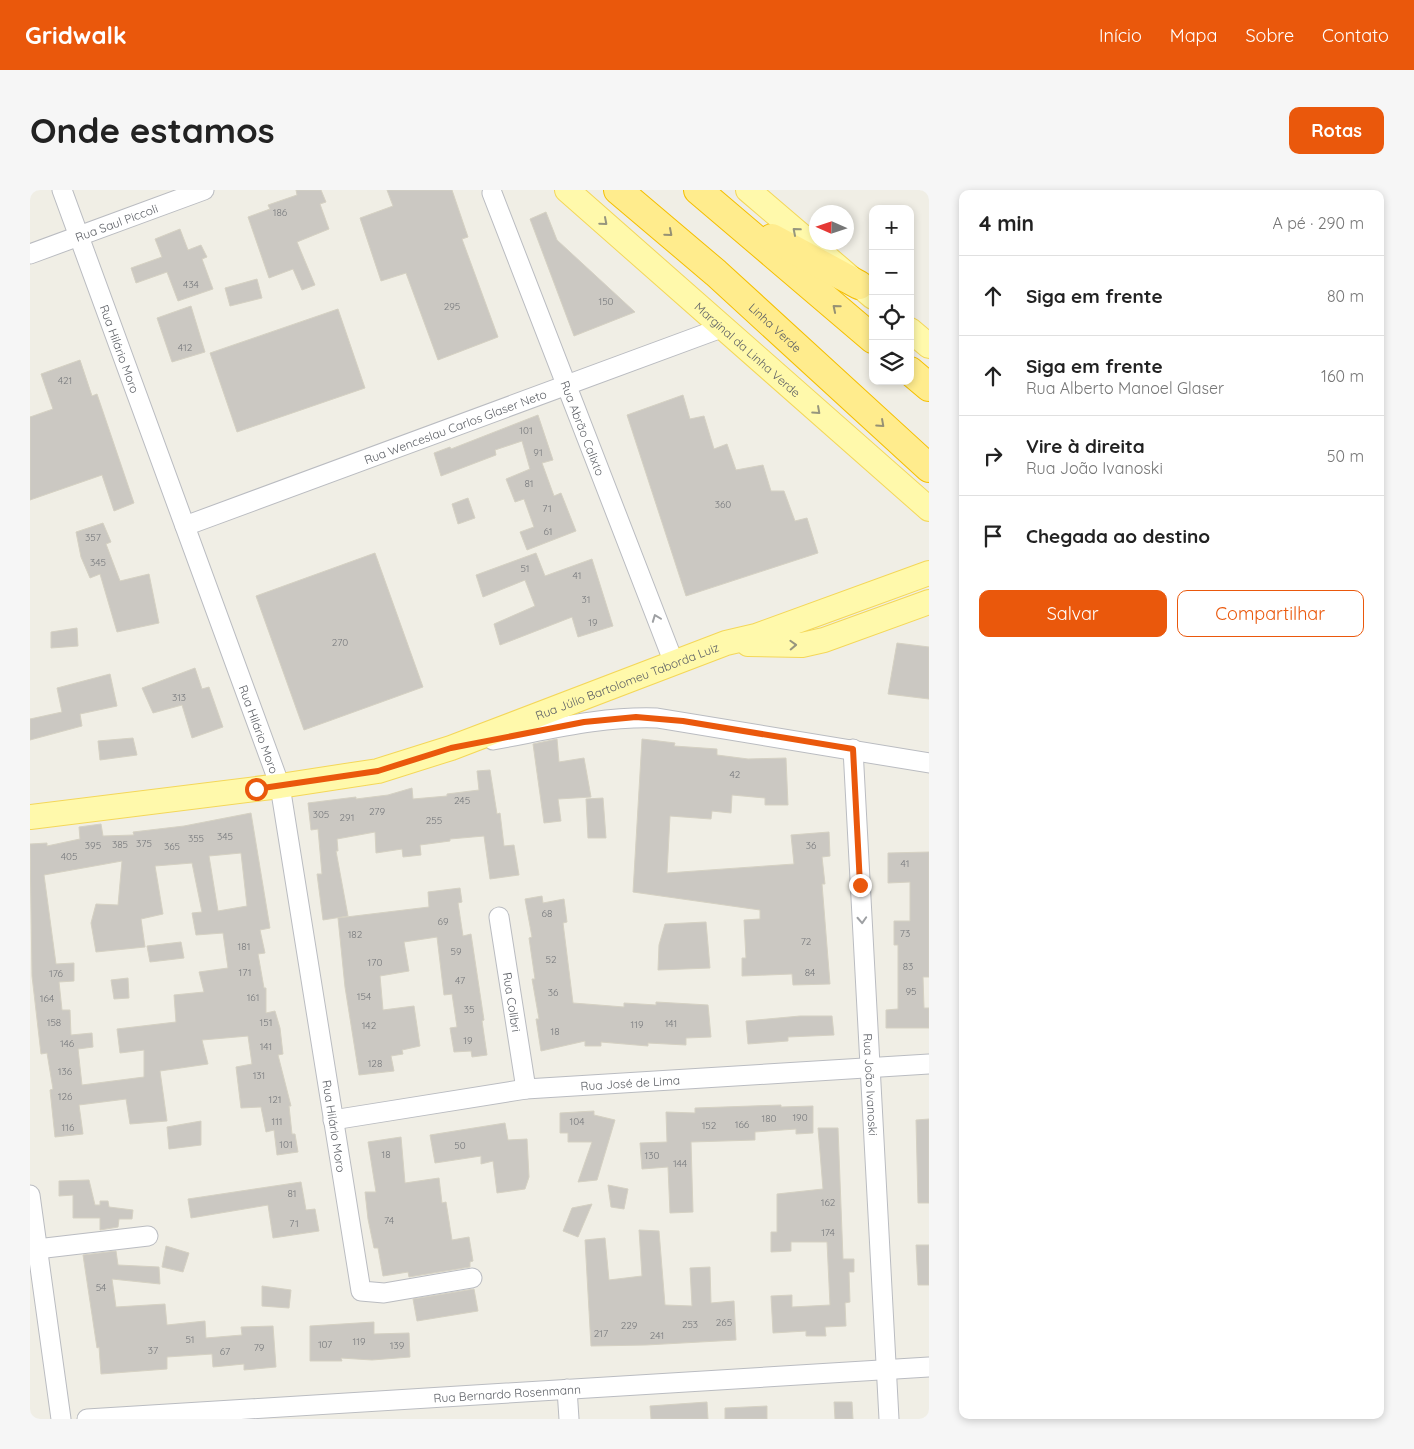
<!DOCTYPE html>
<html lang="pt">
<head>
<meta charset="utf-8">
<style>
  body { margin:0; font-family:Quicksand,sans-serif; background:#f6f6f6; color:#222 }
  .controls { position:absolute; right:15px; top:15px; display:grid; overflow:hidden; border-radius:10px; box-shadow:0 2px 8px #0003 }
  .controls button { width:45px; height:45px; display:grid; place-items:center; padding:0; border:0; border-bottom:1px solid #e0e0e0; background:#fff; color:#222; font:25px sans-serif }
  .compass { position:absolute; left:779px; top:15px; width:45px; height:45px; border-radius:50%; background:#fff; box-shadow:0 2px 8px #0003; rotate:273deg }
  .stop { position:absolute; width:15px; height:15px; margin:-11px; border:4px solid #ea580c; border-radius:50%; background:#fff }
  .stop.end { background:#ea580c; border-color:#fff; box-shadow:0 1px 5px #0008 }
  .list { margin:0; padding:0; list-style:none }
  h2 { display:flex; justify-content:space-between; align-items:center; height:65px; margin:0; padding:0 20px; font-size:21px }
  h2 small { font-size:16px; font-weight:400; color:#767676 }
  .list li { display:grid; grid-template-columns:32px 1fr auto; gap:15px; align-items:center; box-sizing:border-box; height:80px; padding:0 20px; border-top:1px solid #e0e0e0 }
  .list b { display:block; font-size:19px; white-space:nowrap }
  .list p { margin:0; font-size:16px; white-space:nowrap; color:#767676 }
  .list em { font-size:16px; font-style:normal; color:#767676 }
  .actions { display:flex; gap:10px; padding:15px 20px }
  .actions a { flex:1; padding:11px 0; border:1px solid #ea580c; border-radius:10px; text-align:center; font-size:18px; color:#ea580c }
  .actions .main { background:#ea580c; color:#fff }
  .icon { flex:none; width:28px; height:28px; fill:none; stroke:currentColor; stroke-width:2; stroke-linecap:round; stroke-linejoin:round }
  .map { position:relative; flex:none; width:899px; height:1229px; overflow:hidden; border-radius:10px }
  header { display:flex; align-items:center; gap:30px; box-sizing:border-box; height:70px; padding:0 25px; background:#ea580c; color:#fff }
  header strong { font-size:24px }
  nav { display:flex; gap:28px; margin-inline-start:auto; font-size:18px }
  .intro { display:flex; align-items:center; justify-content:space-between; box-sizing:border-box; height:120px; padding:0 30px }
  h1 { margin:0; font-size:35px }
  .button { padding:12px 22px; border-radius:10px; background:#ea580c; color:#fff; font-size:18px; font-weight:700 }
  main { display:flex; gap:30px; padding:0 30px }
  aside { flex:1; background:#fff; border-radius:10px; box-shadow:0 2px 8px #0003 }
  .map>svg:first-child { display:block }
  .building { fill:#cbc8c2; stroke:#d5d1c3; fill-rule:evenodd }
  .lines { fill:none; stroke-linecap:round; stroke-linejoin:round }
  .minor-casing { stroke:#babcc1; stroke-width:21 }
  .major-casing { stroke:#f4d759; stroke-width:26 }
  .highway-casing { stroke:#f5bf00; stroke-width:30 }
  .minor { stroke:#fff; stroke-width:19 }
  .major { stroke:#fff9ab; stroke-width:24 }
  .highway { stroke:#ffec8d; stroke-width:28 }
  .oneway { stroke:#96967e }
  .oneway2 { stroke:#969174 }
  .oneway3 { stroke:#9ea0a3 }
  .route { stroke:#ea580c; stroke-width:6 }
  .labels { text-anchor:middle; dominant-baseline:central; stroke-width:4; stroke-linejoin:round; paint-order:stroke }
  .number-label { font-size:10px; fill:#787a7d }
  .street-label { font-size:12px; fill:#5d6066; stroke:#fff }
</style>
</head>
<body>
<header>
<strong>Gridwalk</strong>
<nav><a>Início</a><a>Mapa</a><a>Sobre</a><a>Contato</a></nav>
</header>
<div class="intro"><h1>Onde estamos</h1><a class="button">Rotas</a></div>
<main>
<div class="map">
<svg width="899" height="1229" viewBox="0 0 899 1229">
  <rect width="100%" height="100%" fill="#f0eee5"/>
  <g class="building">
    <polygon points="266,0 291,0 296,12 290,14 299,39 267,52 285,95 272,100 263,79 239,88 218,27 240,19 238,15 267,5"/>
    <polygon points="357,0 422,0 438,47 432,49 468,147 408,170 376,83 351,91 330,28 363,16"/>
    <polygon points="516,22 527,50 605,122 544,146 500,29"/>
    <polygon points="150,39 158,60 171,55 177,67 172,69 183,99 148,111 137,82 106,93 101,78 132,67 125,49"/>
    <polygon points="227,89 232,108 200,116 195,98"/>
    <polygon points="161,116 175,162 142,172 127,128"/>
    <polygon points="308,119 335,198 207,242 180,163"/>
    <polygon points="50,170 62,206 67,204 104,313 84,321 72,285 0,310 0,227 23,219 11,184"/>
    <polygon points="653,205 660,229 674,226 684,259 697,254 706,280 733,275 741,301 754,301 765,331 777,328 788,363 656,406 597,225"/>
    <polygon points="508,225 523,270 512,273 524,306 531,303 546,341 497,360 490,342 504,337 494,309 485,312 476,289 500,279 492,251 465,260 466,265 411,286 404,263 420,257 421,259"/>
    <polygon points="438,308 445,328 428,334 422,314"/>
    <polygon points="73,333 81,352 76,354 90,391 119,384 129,433 87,442 70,384 60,388 51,367 46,342"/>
    <polygon points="345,363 393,497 274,540 226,406"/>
    <polygon points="506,363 515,386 562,369 583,436 548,447 542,427 470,455 464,434 505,416 495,390 453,407 446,385"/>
    <polygon points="47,438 48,456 21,458 21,442"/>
    <polygon points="867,453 899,457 899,509 858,504"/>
    <polygon points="165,478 172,499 179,497 193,537 162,548 152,515 123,523 112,498"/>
    <polygon points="80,484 87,516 50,524 52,536 0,550 0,529 32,522 27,498"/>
    <polygon points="103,548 107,565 70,570 68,551"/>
    <polygon points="527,549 529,572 554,568 561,607 528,609 531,631 514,633 503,554"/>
    <polygon points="612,549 645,553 644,556 687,559 687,565 718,569 756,568 758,615 735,615 735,608 702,605 701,623 682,621 681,629 640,626 637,683 764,674 761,645 799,642 800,666 792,667 795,694 792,694 800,794 763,795 762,784 712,786 712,768 716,768 714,730 730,729 730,720 603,702"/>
    <polygon points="460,580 467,624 470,623 474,656 484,655 489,685 460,689 454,646 420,649 420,651 390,655 391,665 373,667 372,659 346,663 345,642 307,649 308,661 306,661 318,726 293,730 287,684 292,684 288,639 281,640 278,613 326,607 326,609 358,605 382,598 383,609 417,606 417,604 449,600 447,581"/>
    <polygon points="573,608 576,648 558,648 556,609"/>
    <path d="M 221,623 L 240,738 L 230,740 L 235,763 L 228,764 L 234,798 L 236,798 L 236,823 L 245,821 L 250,838 L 253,864 L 248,865 L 261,916 L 259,916 L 262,944 L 265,944 L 268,962 L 247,965 L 244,940 L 236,942 L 231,917 L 211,918 L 206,877 L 222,874 L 218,846 L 172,850 L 178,874 L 130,881 L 137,931 L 100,934 L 96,909 L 49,915 L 53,944 L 25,947 L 20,900 L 23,899 L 17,863 L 11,864 L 2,786 L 0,654 L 17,653 L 17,656 L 50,649 L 49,637 L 71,634 L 73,646 L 104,645 L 103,642 L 154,636 ZM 211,663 L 217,716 L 188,721 L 179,666 ZM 92,671 L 88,715 L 66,714 L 61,733 L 66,762 L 115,757 L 111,729 L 133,724 L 125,676 L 162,673 L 172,722 L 162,723 L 166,745 L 193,743 L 198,778 L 169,782 L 174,802 L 144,805 L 146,832 L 87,839 L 90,863 L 114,860 L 114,887 L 52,895 L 48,859 L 63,857 L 62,843 L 41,845 L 40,820 L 32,820 L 29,792 L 44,791 L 44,773 L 26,774 L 14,685 Z"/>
    <polygon points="899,662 899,787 893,787 894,818 899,818 899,838 856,838 856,820 868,819 868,755 864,755 864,731 880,731 880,692 858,693 858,663"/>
    <polygon points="430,698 432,712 428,713 433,746 441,744 454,830 452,831 457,865 442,867 441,861 424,862 420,838 427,837 422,804 414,805 407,747 374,752 379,781 350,786 353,820 384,816 390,856 372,860 373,864 361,866 364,881 329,885 315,797 308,728 399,717 398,702"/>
    <polygon points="512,706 513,713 534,709 537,732 533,733 543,813 594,817 594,813 626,815 626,812 678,815 681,847 656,848 656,855 618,853 618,856 571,852 571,856 555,856 555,851 511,861 506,829 509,829 502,789 505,789 499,748 502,747 495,709"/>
    <polygon points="676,732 680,778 628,780 629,755 635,734"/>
    <polygon points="151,752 154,768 120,772 117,756"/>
    <polygon points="98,788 99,808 84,809 81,790"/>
    <polygon points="770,826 802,826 804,845 758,847 758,851 718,854 716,831"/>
    <polygon points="751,915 751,917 783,916 783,943 766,944 766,939 725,942 725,950 661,952 663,1022 640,1023 638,977 612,979 610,953 637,952 636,922 665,923 665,918"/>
    <polygon points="564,921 564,925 585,930 567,990 548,992 562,952 538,952 538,943 530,943 530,923"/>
    <polygon points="899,929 899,1013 888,1013 886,930"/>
    <polygon points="171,931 171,955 139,959 137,937"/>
    <polygon points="475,933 478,950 497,949 499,987 495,999 467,1003 463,971 451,974 451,966 405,973 400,945"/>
    <polygon points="788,938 808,938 813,1069 824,1069 824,1082 819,1082 820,1112 815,1113 816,1136 795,1137 796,1146 776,1146 776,1141 743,1143 741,1106 762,1105 762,1117 800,1115 797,1052 761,1052 761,1061 741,1062 741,1042 747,1042 747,1004 793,999"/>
    <polygon points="371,947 375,993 409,988 412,1013 416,1012 422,1050 439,1047 443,1071 440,1072 440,1077 379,1087 378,1082 353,1086 348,1058 344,1058 338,1029 335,1002 346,1002 338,952"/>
    <polygon points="59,990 65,1015 70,1015 70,1011 78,1011 79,1017 103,1020 102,1029 89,1029 88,1037 70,1040 70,1028 43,1028 43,1005 29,1006 29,991"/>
    <polygon points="271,992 276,1020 285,1019 289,1041 243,1048 238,1015 161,1028 158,1009"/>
    <polygon points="578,995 598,999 594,1019 581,1017"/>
    <polygon points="562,1014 548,1047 533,1041 542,1018"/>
    <polygon points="609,1040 629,1041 635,1115 662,1116 660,1078 680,1077 681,1113 704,1111 706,1150 616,1155 561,1156 555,1050 575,1048 579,1090 612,1086"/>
    <polygon points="886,1055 899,1055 899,1095 888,1095"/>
    <polygon points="136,1056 159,1063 153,1082 132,1077"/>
    <polygon points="86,1061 88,1075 129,1077 130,1094 82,1089 86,1117 135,1114 137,1135 175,1131 176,1148 212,1145 211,1137 243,1136 246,1177 214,1180 214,1174 183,1177 182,1164 137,1167 137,1179 71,1184 69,1157 67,1158 53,1065"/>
    <polygon points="232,1096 261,1100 259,1118 232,1116"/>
    <polygon points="444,1099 448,1121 387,1131 383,1109"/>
    <polygon points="344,1132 344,1144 379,1143 380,1167 342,1170 311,1168 312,1171 280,1171 280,1136"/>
    <polygon points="677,1212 678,1229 621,1229 620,1216"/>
    <polygon points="804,1212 822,1212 823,1229 805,1229"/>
    <polygon points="737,1216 737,1229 695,1229 695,1218"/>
  </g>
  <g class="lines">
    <defs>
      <g id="minor">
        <path id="s1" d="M 32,0 L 250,596 L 331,1101 L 354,1103 L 442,1088"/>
        <path id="s2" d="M 462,3 L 644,473"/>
        <path id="s3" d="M 0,64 L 174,0"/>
        <path id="s4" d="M 155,336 L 694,137"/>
        <path d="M 463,550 C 518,540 571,526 627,528 L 899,573"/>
        <path id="s5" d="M 823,559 L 859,1229"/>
        <path id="s6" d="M 469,727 L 496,899"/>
        <path id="s7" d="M 303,930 L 496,899 L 899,874"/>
        <polyline points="0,1005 31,1229"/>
        <polyline points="7,1059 118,1046"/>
        <polyline points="537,1199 539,1229"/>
        <path id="s8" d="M 57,1229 L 899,1177"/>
      </g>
      <g id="major">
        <path id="s9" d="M 537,0 L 899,319"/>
        <polyline points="718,0 843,107"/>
        <polyline points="880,140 899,156"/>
        <polyline points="718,454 772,455 794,450 899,412"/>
        <path id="s10" d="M 0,627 L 250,596 L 348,581 L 421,558 L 696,453 L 726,446 L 899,383"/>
      </g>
      <g id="highway">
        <path id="s11" d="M 588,0 L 686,83 L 899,278"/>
        <polyline points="668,0 843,149"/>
        <polyline points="742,48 829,95"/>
        <polyline points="880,181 899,197"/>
      </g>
    </defs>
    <use href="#minor" class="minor-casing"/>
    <use href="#major" class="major-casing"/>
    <use href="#highway" class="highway-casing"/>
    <use href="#minor" class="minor"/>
    <use href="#major" class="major"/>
    <use href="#highway" class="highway"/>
  </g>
  <defs><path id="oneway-chevron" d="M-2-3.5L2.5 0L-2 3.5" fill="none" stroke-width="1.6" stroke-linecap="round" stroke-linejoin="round" transform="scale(1.25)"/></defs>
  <g class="oneway">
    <use href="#oneway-chevron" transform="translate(574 32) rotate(41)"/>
    <use href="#oneway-chevron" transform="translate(766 41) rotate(-139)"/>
    <use href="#oneway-chevron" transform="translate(787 221) rotate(42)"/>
    <use href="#oneway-chevron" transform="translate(763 455) rotate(-2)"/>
  </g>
  <g class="oneway2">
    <use href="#oneway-chevron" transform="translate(639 43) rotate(41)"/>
    <use href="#oneway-chevron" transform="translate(806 118) rotate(-140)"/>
    <use href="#oneway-chevron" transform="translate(851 234) rotate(42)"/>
  </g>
  <g class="oneway3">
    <use href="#oneway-chevron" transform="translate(626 428) rotate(-111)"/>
    <use href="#oneway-chevron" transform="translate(832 730) rotate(87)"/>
  </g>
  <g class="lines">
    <polyline class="route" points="226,599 348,581 421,558 554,532 606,527 653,531 823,559 830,695"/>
  </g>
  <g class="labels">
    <g class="number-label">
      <text x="250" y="22">186</text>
      <text x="161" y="94">434</text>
      <text x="576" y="111">150</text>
      <text x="422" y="116">295</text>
      <text x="155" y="157">412</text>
      <text x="35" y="190">421</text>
      <text x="496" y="240">101</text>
      <text x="508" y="262">91</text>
      <text x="499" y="293">81</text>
      <text x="693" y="314">360</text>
      <text x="517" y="318">71</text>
      <text x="518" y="341">61</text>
      <text x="63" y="347">357</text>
      <text x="68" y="372">345</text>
      <text x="495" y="378">51</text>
      <text x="547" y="385">41</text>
      <text x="556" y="409">31</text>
      <text x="563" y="432">19</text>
      <text x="310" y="452">270</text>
      <text x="149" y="507">313</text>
      <text x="705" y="584">42</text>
      <text x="432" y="610">245</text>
      <text x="347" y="621">279</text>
      <text x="291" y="624">305</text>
      <text x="317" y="627">291</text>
      <text x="404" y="630">255</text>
      <text x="195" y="646">345</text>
      <text x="166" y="648">355</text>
      <text x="114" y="653">375</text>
      <text x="90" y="654">385</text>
      <text x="63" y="655">395</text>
      <text x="781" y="655">36</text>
      <text x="142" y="656">365</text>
      <text x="39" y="666">405</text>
      <text x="875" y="673">41</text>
      <text x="517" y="723">68</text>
      <text x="413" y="731">69</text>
      <text x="875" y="743">73</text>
      <text x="325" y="744">182</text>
      <text x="776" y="751">72</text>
      <text x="214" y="756">181</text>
      <text x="426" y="761">59</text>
      <text x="521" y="769">52</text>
      <text x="345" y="772">170</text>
      <text x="878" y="776">83</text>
      <text x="215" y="782">171</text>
      <text x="780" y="782">84</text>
      <text x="26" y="783">176</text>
      <text x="430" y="790">47</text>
      <text x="881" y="801">95</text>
      <text x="523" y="802">36</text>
      <text x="334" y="806">154</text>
      <text x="223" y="807">161</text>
      <text x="17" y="808">164</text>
      <text x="439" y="819">35</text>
      <text x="24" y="832">158</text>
      <text x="236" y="832">151</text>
      <text x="641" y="833">141</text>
      <text x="607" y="834">119</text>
      <text x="339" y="835">142</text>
      <text x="525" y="841">18</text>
      <text x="438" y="850">19</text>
      <text x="37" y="853">146</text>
      <text x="236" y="856">141</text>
      <text x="345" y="873">128</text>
      <text x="35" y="881">136</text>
      <text x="229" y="885">131</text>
      <text x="35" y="906">126</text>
      <text x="245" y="909">121</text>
      <text x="770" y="927">190</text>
      <text x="739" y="928">180</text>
      <text x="247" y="931">111</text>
      <text x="547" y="931">104</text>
      <text x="712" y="934">166</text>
      <text x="679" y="935">152</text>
      <text x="38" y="937">116</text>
      <text x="256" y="954">101</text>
      <text x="430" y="955">50</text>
      <text x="356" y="964">18</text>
      <text x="622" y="965">130</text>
      <text x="650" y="973">144</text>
      <text x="262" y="1003">81</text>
      <text x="798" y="1012">162</text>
      <text x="359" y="1030">74</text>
      <text x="264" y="1033">71</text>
      <text x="798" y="1042">174</text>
      <text x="71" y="1097">54</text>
      <text x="694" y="1132">265</text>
      <text x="660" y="1134">253</text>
      <text x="599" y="1135">229</text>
      <text x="571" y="1143">217</text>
      <text x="627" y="1145">241</text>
      <text x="160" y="1149">51</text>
      <text x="329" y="1151">119</text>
      <text x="295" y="1154">107</text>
      <text x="367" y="1155">139</text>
      <text x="229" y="1157">79</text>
      <text x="123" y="1160">37</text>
      <text x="195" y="1161">67</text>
    </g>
    <g class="street-label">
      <text stroke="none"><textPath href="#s3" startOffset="92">Rua Saul Piccoli</textPath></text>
      <text stroke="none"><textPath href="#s11" startOffset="209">Linha Verde</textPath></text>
      <text stroke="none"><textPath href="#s1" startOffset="169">Rua Hilário Moro</textPath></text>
      <text stroke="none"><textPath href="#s9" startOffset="241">Marginal da Linha Verde</textPath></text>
      <text stroke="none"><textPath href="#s4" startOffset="288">Rua Wenceslau Carlos Glaser Neto</textPath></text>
      <text stroke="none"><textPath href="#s2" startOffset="252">Rua Abrão Calixto</textPath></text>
      <text stroke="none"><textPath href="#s10" startOffset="616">Rua Júlio Bartolomeu Taborda Luiz</textPath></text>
      <text stroke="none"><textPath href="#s1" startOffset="574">Rua Hilário Moro</textPath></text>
      <text stroke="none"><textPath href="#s6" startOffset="86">Rua Colibri</textPath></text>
      <text stroke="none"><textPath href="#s7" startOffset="300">Rua José de Lima</textPath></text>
      <text stroke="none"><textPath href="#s5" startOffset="336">Rua João Ivanoski</textPath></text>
      <text stroke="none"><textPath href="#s1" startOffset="979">Rua Hilário Moro</textPath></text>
      <text stroke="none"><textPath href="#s8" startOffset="421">Rua Bernardo Rosenmann</textPath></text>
    </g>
  </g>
</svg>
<div class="controls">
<button>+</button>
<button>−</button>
<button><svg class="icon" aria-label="locate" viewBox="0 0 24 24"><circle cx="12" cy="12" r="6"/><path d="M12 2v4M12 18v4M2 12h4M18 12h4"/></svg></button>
<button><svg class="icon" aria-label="layers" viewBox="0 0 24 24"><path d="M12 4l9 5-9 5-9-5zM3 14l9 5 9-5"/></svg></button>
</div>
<svg class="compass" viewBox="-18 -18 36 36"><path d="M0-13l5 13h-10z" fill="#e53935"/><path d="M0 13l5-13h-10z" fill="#767676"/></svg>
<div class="stop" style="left:226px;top:599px"></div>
<div class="stop end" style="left:830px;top:695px"></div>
</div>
<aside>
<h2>4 min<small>A pé · 290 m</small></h2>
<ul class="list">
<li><svg class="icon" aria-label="ahead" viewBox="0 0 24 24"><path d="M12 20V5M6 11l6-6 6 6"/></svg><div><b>Siga em frente</b></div><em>80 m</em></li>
<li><svg class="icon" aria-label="ahead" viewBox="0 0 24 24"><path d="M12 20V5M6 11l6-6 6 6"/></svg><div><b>Siga em frente</b><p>Rua Alberto Manoel Glaser</p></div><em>160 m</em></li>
<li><svg class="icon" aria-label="right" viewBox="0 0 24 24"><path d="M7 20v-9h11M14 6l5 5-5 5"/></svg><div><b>Vire à direita</b><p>Rua João Ivanoski</p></div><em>50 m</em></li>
<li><svg class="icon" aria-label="arrive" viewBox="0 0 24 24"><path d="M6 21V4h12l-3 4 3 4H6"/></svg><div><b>Chegada ao destino</b></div></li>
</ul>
<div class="actions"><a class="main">Salvar</a><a>Compartilhar</a></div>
</aside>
</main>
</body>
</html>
